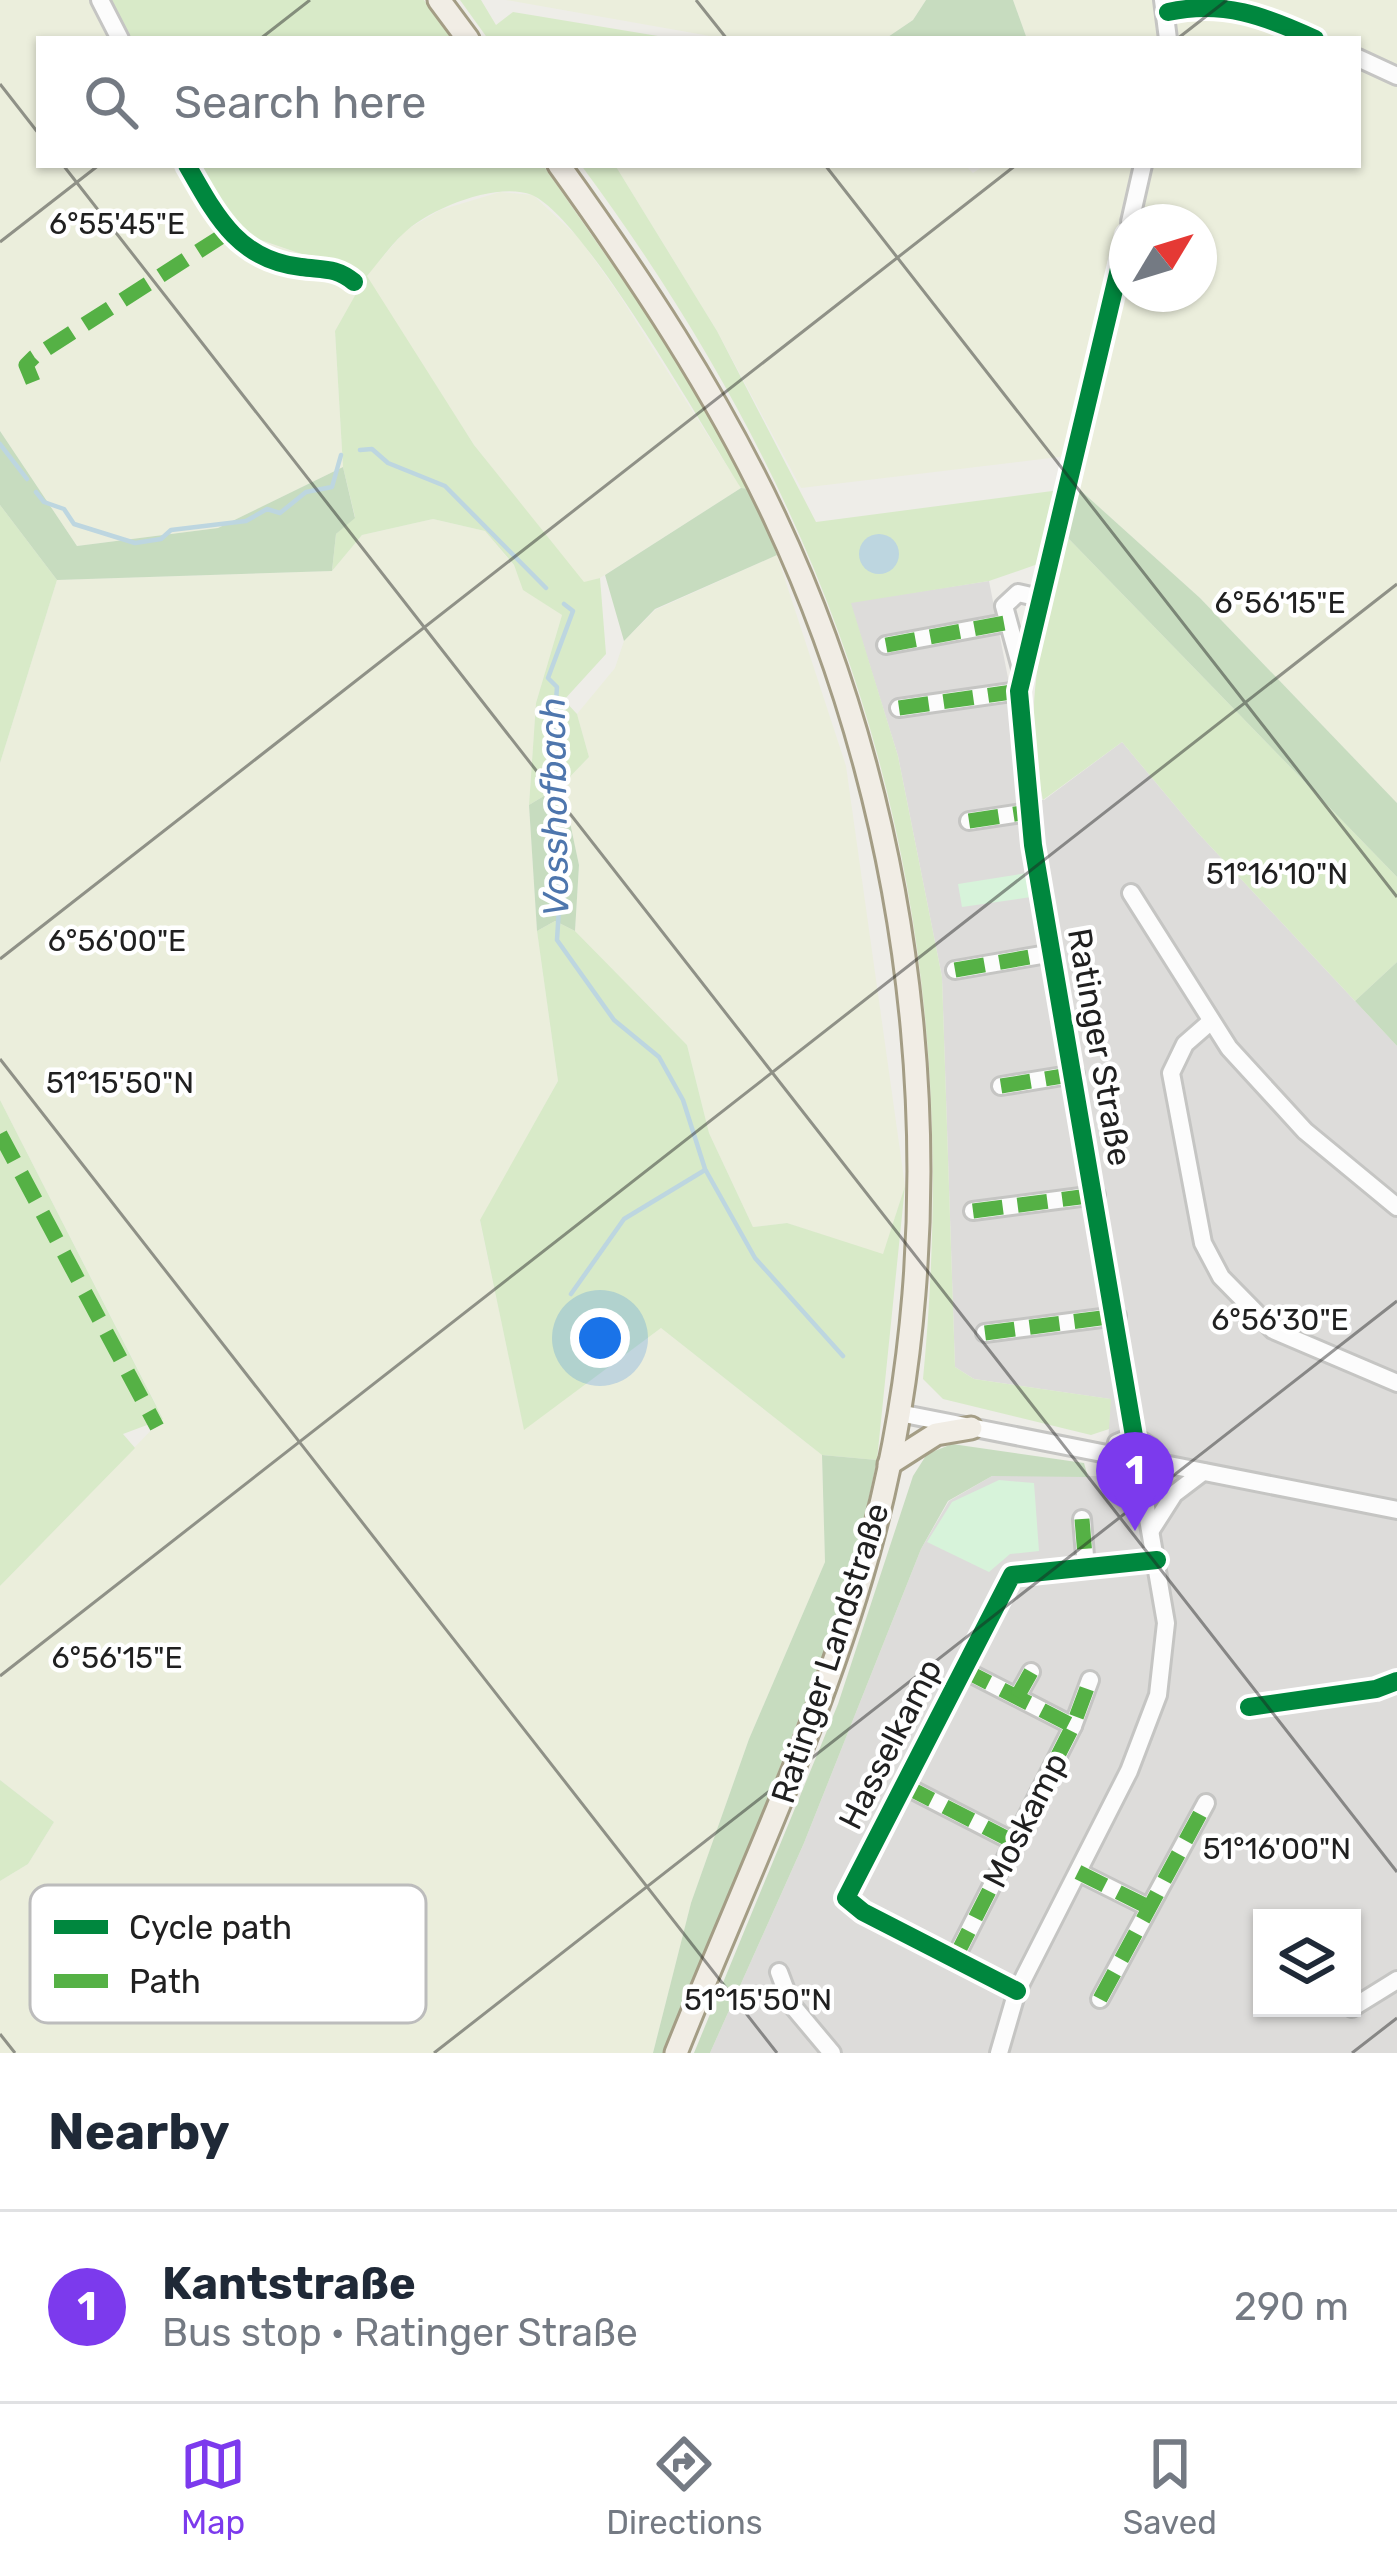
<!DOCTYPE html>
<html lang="en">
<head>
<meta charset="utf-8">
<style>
  body { margin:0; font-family:Rubik,sans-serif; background:#f2f2f3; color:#1f2937 }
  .controls { position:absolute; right:36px; bottom:36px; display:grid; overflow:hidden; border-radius:0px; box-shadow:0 3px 9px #0004 }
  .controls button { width:108px; height:108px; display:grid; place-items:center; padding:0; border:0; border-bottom:3px solid #e0e1e3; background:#fff; color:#1f2937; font:60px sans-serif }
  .compass { position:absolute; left:1109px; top:204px; width:108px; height:108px; border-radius:50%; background:#fff; box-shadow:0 3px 9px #0004; rotate:52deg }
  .you { position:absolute; left:600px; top:1338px; width:42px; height:42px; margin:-30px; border:9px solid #fff; border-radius:50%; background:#1a73e8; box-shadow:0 0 0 18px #1a73e833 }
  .badge { display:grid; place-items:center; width:78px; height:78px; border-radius:50%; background:#7c3aed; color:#fff; font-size:39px; font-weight:700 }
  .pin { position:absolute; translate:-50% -99px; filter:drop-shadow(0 3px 6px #0008) }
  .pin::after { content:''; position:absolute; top:63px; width:42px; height:36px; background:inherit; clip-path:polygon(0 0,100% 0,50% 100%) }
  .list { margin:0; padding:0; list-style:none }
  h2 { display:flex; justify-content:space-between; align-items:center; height:156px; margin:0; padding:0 48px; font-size:51px }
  h2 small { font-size:39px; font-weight:400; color:#747a83 }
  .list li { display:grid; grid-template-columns:78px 1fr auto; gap:36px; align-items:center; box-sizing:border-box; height:192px; padding:0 48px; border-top:3px solid #e0e1e3 }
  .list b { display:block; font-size:45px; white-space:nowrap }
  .list p { margin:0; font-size:39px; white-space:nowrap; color:#747a83 }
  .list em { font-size:39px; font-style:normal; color:#747a83 }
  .icon { flex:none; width:66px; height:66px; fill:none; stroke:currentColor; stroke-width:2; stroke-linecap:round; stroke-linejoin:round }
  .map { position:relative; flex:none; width:1397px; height:2053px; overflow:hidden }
  .search { position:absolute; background:#fff; box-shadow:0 3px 9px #0004; left:36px; right:36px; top:36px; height:132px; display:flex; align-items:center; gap:30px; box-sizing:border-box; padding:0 42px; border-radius:0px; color:#747a83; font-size:45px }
  .sheet { height:348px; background:#fff }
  nav { display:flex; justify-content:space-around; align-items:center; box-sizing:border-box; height:168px; border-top:3px solid #e0e1e3; background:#fff; font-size:33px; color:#747a83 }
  nav a { display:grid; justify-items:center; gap:6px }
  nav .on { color:#7c3aed }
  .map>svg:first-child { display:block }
  .residential { fill:#dddcda; fill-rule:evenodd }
  .farmland { fill:#ebeedc }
  .grass { fill:#d8eac8 }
  .forest { fill:#c7dcbf }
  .park { fill:#d7f3da }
  .water { fill:#bdd6e0 }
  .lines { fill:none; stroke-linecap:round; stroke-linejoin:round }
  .stream { stroke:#bdd6e0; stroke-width:4.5 }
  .minor-casing { stroke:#c5c5c3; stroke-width:22 }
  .major-casing { stroke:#a49d85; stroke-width:27 }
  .minor { stroke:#fcfcfc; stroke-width:16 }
  .major { stroke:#f1ede5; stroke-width:21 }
  .quiet { stroke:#55b145; stroke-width:15; stroke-dasharray:30 15; stroke-linecap:butt }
  .cycleway-casing { stroke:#fff; stroke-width:26 }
  .cycleway { stroke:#00873e; stroke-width:18 }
  .ticks { fill:none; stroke:#202020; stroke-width:3; stroke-opacity:0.45 }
  .labels { text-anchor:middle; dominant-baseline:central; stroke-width:9; stroke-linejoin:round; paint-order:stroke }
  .street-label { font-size:33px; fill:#202020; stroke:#fff }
  .water-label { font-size:36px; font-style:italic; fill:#4e76ad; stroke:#fff }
  .key { fill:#fff; stroke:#bcbcbc; stroke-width:3 }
  .key-label { font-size:33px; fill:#202020 }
  .ticks-label { font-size:30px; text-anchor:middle; fill:#202020; stroke:#fff; stroke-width:9; stroke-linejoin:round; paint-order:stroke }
</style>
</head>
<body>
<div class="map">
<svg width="1397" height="2053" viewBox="0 0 1397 2053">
  <rect width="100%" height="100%" fill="#eeede8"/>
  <path class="residential" d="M 989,581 L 1009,683 L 1017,801 L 1044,800 L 1122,742 L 1198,833 L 1397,1046 L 1397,2053 L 710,2053 L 804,1843 L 921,1549 L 949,1501 L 992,1476 L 1107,1476 L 1110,1399 L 974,1379 L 955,1367 L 942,977 L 898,756 L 850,602 ZM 1262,1918 L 1352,1918 L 1352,2008 L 1262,2008 Z"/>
  <g class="farmland">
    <polygon points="0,0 94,0 115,39 39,39 39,165 181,165 215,225 366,276 406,230 440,210 500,192 533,195 579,238 618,293 741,488 600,578 584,583 474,445 366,277 335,331 343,467 218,528 77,546 0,431"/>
    <polygon points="506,0 926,0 913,20 885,39 727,39"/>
    <polygon points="1013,0 1153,0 1160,39 1027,39"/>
    <polygon points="1231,0 1397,0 1397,66 1358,49 1358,39 1334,39"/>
    <polygon points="1227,13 1296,39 1175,39 1176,25 1194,14"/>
    <polygon points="1358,67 1397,85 1397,803 1200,598 1079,489 1127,271 1127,294 1199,294 1199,222 1138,222 1150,165 1358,165"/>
    <polygon points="615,165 965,165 973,173 985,165 1134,165 1067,456 801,488 717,331"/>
    <polygon points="433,519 485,531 514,566 524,590 562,615 536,703 529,805 537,931 558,1081 480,1221 524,1429 661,1328 822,1455 825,1562 749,1739 691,1903 653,2053 0,2053 0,1881 28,1864 54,1822 0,1780 0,1586 163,1418 0,1100 0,763 57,580 332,571 362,535"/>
    <polygon points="777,555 846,766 905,1186 883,1255 787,1223 753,1227 709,1133 687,1045 575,931 579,865 562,785 589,757 577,714 615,668 624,641 655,610"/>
  </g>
  <g class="grass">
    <polygon points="107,0 424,0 452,39 127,39"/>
    <polygon points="460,0 481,0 496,25 513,12 676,39 488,39"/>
    <path d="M 199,165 L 543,165 L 713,410 L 751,489 L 741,488 C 705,431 584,217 532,195 C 497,181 428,209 403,234 C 390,246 379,262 367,276 L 474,445 L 584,582 L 600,578 L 606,654 L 564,700 L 577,714 L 589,757 L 562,785 L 529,805 L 536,703 L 562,615 L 523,590 L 514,565 L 485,531 L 433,519 L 362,535 L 332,571 L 336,534 L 355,517 L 343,467 L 335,331 L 366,276 L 240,233 Z"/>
    <path d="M 581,165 L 615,165 L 717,331 L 816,522 L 1060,490 L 1038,564 L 989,581 L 851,603 L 898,756 L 942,977 L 955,1367 L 974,1379 L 1111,1399 L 1109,1429 L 1091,1435 L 943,1399 L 923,1379 C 968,914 858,539 581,165 Z"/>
    <polygon points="0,505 57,580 0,763"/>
    <path d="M 1067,537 L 1397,877 L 1397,962 L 1355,1001 L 1198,833 L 1122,742 L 1043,800 C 1020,699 1044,635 1067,537 Z"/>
    <polygon points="555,921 575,931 687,1045 709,1133 753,1227 787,1223 883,1254 905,1186 877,1460 822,1455 661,1328 524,1430 480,1220 558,1081 537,931"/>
    <polygon points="0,1100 163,1419 123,1434 135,1448 0,1586"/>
    <polygon points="0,1780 54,1822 28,1864 0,1881"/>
  </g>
  <g class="forest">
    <polygon points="926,0 1013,0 1027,39 885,39 913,20"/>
    <polygon points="0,431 77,546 218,528 343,467 355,518 336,534 332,571 57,580 0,505"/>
    <polygon points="741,488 751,489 777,555 655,609 624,641 605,575"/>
    <polygon points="1079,489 1200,598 1397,803 1397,877 1067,537"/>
    <polygon points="562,785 579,865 575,931 555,921 537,931 529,805"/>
    <polygon points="1397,962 1397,1046 1355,1001"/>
    <polygon points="952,1444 1084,1463 1088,1477 992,1476 948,1501 921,1549 804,1843 710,2053 694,2053 838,1704 913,1476 927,1454"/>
    <polygon points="822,1455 877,1460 849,1589 669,2053 653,2053 691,1903 749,1739 825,1562"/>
  </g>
  <g class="park">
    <polygon points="1027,873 1031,897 962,907 958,884"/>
    <polygon points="999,1480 1034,1483 1039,1551 1010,1554 989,1572 927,1542 952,1502"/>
  </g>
  <circle class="water" cx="879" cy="554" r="20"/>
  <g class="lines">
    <g class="stream">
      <polyline points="0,444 27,479"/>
      <polyline points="360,450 372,449 388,463 445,486 546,588"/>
      <polyline points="36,492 44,502 64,509 74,524 135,543 161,539 171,530 246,521 267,509 280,513 306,492 332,487 341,455"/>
      <polyline points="564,604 573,611 548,678 557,687 551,772 560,892 557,940 614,1020 659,1057 683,1100 705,1169 755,1258 843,1356"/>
      <polyline points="571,1294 624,1219 705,1170"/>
    </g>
    <defs>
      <g id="minor">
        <polyline points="100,0 120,39"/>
        <polyline points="1163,0 1168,39"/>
        <path d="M 1168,12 C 1223,0 1265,16 1315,39"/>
        <polyline points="1358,58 1397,76"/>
        <path d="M 187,165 C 216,216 238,260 301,267 C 323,270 336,267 354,282"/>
        <polyline points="1130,222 1143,165"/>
        <polyline points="1127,235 1019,691 1033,845 1134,1436"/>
        <polyline points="886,645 1005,623"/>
        <polyline points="1021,668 1004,606 1018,593 1040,598"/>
        <polyline points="899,708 1019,691"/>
        <polyline points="969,821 1028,812"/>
        <polyline points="1131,893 1229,1048 1305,1131 1397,1207"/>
        <polyline points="955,970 1053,953"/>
        <polyline points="1209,1023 1185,1044 1171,1073 1203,1243 1221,1277 1273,1330 1397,1383"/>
        <polyline points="1001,1086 1075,1074"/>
        <polyline points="973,1211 1096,1195"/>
        <polyline points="985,1333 1117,1316"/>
        <polyline points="899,1413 1112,1455"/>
        <polyline points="1134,1436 1117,1443 1112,1462 1125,1477 1141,1478"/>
        <polyline points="1134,1436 1152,1448 1150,1470"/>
        <polyline points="1154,1462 1397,1510"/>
        <polyline points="1082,1519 1086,1568"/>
        <polyline points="1151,1530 1174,1494 1203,1472"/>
        <polyline points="962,1669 1073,1726"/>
        <polyline points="1017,1697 1031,1672"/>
        <polyline points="1249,1707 1376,1689 1397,1681"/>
        <polyline points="905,1786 1014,1842"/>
        <polyline points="1078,1872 1146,1906"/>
        <polyline points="955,1958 1073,1726 1090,1680"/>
        <polyline points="779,1972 791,2004 832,2053"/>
        <polyline points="1017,1991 863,1912 846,1898 1012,1575 1157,1560"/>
        <polyline points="1100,1999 1206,1803"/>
        <polyline points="1352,2008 1397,1980"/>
        <polyline points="999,2053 1017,1991 1129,1771 1158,1695 1166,1623 1141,1478"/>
      </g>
      <g id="major">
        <polyline points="439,0 468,39"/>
        <path d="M 559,165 C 640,278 716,392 775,518 C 923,833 962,1217 868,1554 C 820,1726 742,1887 676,2053"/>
        <polyline points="889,1464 936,1434 971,1428"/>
      </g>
    </defs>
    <use href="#minor" class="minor-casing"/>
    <use href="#major" class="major-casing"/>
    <use href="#minor" class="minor"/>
    <use href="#major" class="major"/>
    <g class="quiet">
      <polyline points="33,382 26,365 34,357 227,233"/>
      <polyline points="886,645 1005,623"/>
      <polyline points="899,708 1019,691"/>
      <polyline points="969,821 1028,812"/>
      <polyline points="955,970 1053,953"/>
      <polyline points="1001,1086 1075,1074"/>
      <polyline points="0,1134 157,1427"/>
      <polyline points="973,1211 1096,1195"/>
      <polyline points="985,1333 1117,1316"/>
      <polyline points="1082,1519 1086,1568"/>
      <polyline points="962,1669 1073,1726"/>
      <polyline points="1017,1697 1031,1672"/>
      <polyline points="905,1786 1014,1842"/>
      <polyline points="1078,1872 1146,1906"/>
      <polyline points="955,1958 1073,1726 1090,1680"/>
      <polyline points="1100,1999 1206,1803"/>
    </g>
    <defs>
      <g id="cycleway">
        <path d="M 1168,12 C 1223,0 1265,16 1315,39"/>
        <path d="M 187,165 C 216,216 238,260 301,267 C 323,270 336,267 354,282"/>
        <polyline points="1127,235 1019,691 1033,845 1134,1436"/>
        <polyline points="1249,1707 1376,1689 1397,1681"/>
        <polyline points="1017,1991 863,1912 846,1898 1012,1575 1157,1560"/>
      </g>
    </defs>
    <use href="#cycleway" class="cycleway-casing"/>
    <use href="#cycleway" class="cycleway"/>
  </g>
  <path class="ticks" d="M 696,0 L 727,39M 260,39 L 310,0M 1177,39 L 1227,0M 0,84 L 39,134M 63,165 L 1397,1872M 825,165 L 1397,897M 0,242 L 99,165M 0,959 L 1016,165M 0,1059 L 777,2053M 0,1676 L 1397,584M 0,2034 L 15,2053M 434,2053 L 1397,1301M 1352,2053 L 1397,2018"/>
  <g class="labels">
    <g class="street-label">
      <text transform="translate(1100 1047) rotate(80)">Ratinger Straße</text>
      <text transform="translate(830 1653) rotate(-72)">Ratinger Landstraße</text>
      <text transform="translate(890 1744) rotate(-63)">Hasselkamp</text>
      <text transform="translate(1025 1820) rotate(-63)">Moskamp</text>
    </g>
    <g class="water-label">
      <text transform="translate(554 807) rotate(-91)">Vosshofbach</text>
    </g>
  </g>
  <rect x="30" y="1885" width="396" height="138" rx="18" class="key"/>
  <rect x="54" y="1920" width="54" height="14" fill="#00873e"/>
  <rect x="54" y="1974" width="54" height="14" fill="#55b145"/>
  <g class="key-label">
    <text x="129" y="1939">Cycle path</text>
    <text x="129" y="1993">Path</text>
  </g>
  <g class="ticks-label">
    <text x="117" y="234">6°55'45"E</text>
    <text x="1280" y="613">6°56'15"E</text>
    <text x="1277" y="884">51°16'10"N</text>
    <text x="117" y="951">6°56'00"E</text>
    <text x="120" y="1093">51°15'50"N</text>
    <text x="1280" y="1330">6°56'30"E</text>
    <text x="117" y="1668">6°56'15"E</text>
    <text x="1277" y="1859">51°16'00"N</text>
    <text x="758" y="2010">51°15'50"N</text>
  </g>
</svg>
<div class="controls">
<button><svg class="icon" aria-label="layers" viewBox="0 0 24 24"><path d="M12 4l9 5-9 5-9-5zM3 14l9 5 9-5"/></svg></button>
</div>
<svg class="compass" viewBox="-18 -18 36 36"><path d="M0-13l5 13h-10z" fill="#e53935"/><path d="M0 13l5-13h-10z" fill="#747a83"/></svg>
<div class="you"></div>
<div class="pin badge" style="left:1135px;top:1531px">1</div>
<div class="search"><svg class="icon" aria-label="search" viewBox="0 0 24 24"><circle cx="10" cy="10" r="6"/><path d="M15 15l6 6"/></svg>Search here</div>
</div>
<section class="sheet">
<h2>Nearby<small></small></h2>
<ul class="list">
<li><span class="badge">1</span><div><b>Kantstraße</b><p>Bus stop · Ratinger Straße</p></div><em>290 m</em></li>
</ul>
</section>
<nav>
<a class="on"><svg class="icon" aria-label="map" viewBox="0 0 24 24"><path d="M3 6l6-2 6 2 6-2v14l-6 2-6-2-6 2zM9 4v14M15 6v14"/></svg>Map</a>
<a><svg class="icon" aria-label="directions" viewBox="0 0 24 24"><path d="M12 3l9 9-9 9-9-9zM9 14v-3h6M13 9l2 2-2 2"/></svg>Directions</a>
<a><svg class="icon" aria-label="saved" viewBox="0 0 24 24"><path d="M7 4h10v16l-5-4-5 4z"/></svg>Saved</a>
</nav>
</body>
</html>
